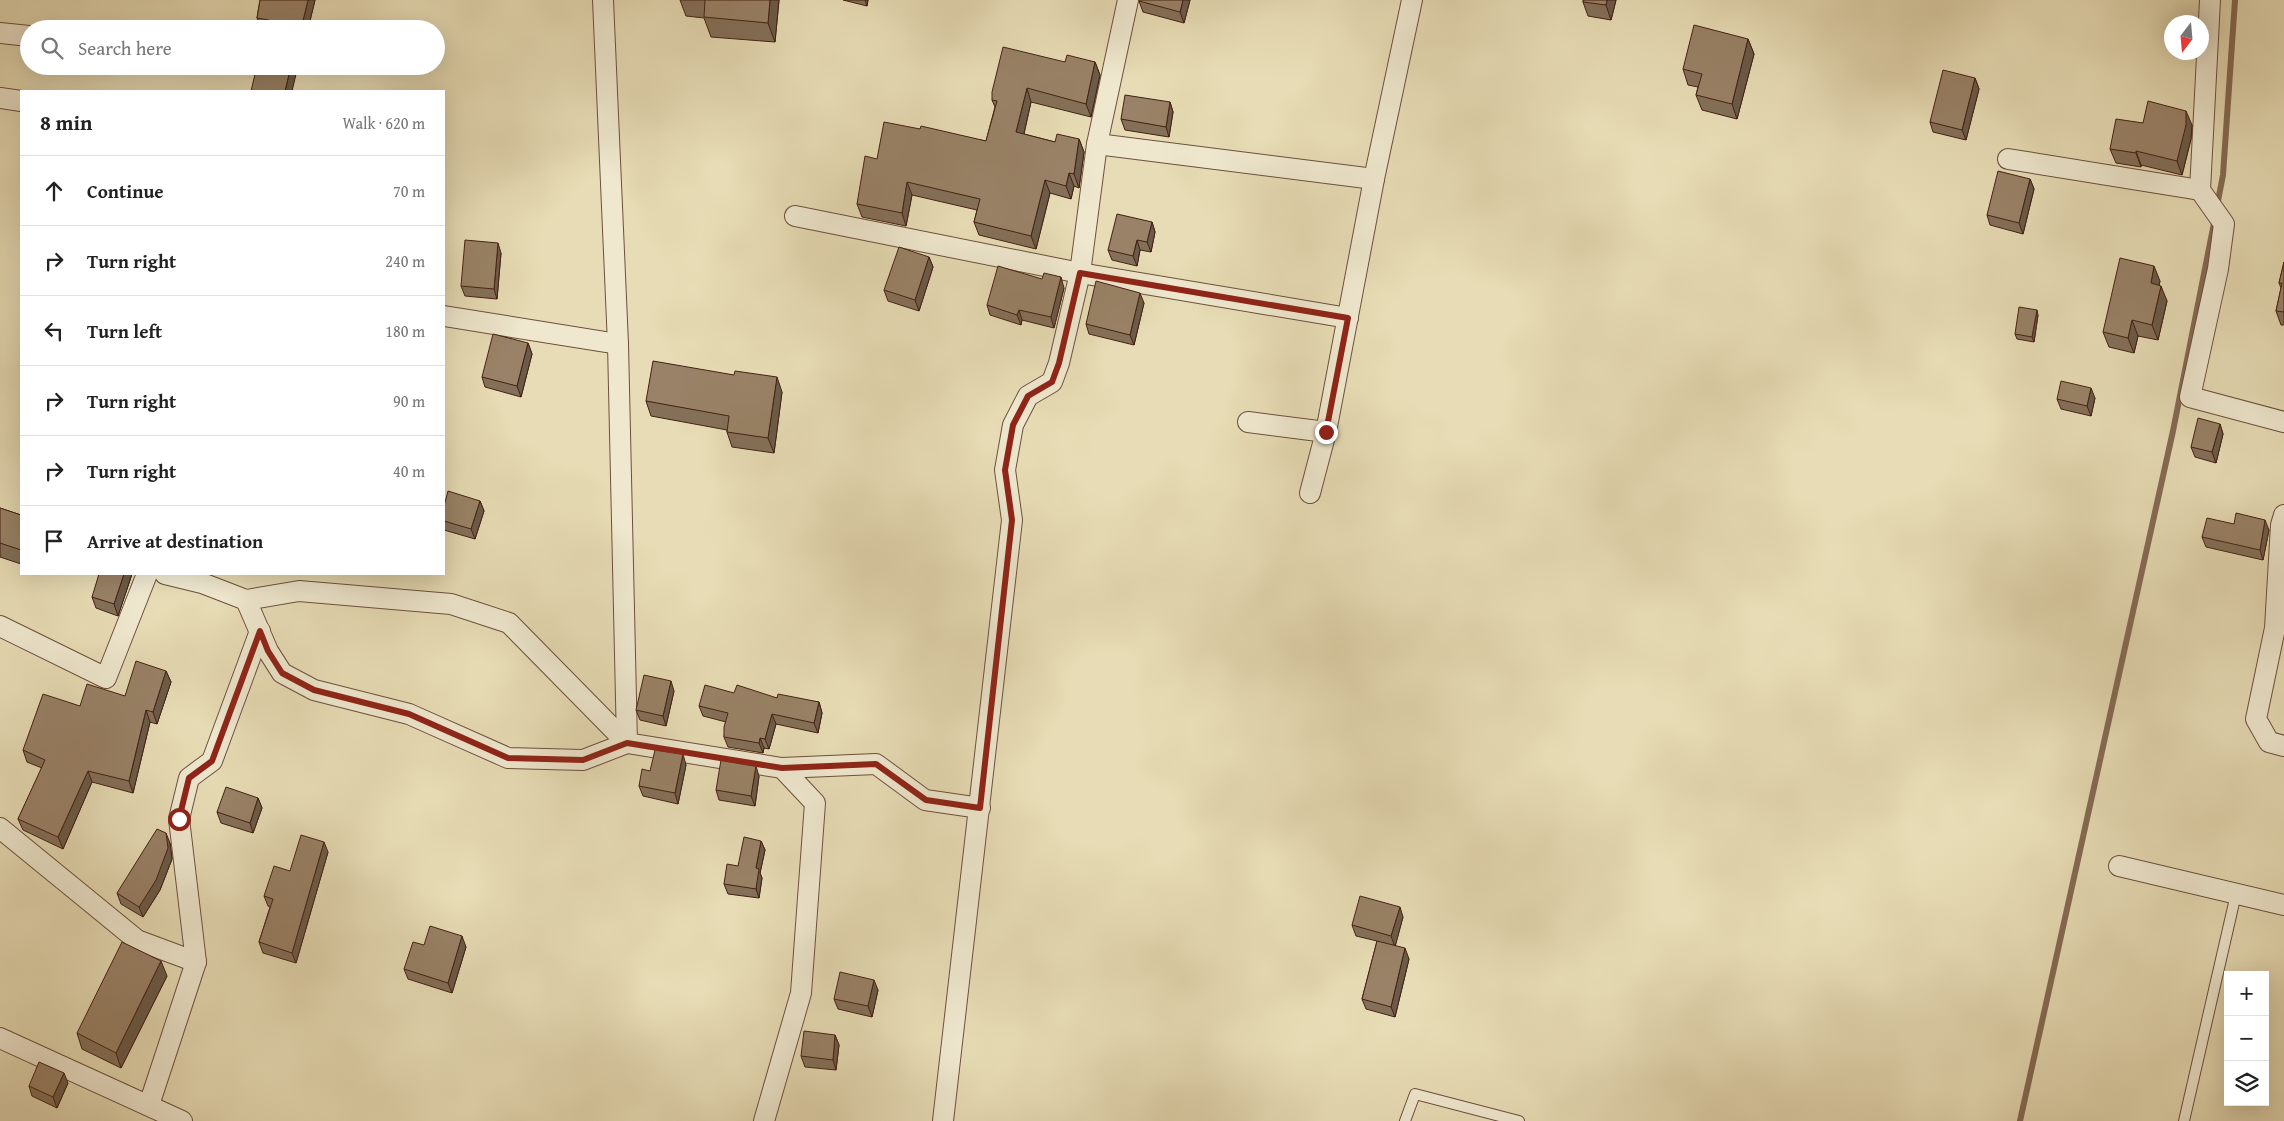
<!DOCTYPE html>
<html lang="en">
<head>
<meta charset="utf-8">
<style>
  body { margin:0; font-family:"Gentium Book Plus",serif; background:#f6f6f6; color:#222 }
  .controls { position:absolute; right:15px; bottom:15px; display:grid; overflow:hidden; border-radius:0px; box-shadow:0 5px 20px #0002 }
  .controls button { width:45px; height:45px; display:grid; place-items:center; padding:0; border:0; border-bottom:1px solid #e0e0e0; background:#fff; color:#222; font:25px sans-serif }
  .compass { position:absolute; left:2164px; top:15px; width:45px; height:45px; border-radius:50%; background:#fff; box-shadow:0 5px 20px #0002; rotate:196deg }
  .stop { position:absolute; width:15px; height:15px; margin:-11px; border:4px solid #8f2418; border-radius:50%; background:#fff }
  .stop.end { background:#8f2418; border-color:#fff; box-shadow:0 1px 5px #0008 }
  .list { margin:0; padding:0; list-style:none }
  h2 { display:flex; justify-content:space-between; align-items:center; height:65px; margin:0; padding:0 20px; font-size:21px }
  h2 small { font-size:16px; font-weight:400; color:#767676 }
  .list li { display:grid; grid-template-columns:32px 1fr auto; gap:15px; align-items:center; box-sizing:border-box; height:70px; padding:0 20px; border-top:1px solid #e0e0e0 }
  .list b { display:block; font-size:19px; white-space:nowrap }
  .list em { font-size:16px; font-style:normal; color:#767676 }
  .icon { flex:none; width:28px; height:28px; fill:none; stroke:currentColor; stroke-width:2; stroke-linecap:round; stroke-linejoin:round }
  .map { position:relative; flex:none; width:2284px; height:1121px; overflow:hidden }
  .search { position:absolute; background:#fff; box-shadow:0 5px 20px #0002; left:20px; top:20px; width:425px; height:55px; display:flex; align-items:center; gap:12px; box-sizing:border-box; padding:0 18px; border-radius:28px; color:#767676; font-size:19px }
  .panel { position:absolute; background:#fff; box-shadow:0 5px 20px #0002; left:20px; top:90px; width:425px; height:485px; border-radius:0px }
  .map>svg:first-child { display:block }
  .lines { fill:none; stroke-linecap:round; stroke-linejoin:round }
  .stream { stroke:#856b53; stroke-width:6 }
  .lane-casing { stroke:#6d503c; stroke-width:12 }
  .street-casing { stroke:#6d503c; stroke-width:22 }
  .lane { stroke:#efe8cf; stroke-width:10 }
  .street { stroke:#efe8cf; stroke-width:20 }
  .wall { fill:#847059; stroke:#442113 }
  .shaded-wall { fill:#6b5b48; stroke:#442113 }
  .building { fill:#998267; stroke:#442113 }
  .route { stroke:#8f2418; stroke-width:6 }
</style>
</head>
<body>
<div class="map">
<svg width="2284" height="1121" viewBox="0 0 2284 1121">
  <rect width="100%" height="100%" fill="#e7dcb5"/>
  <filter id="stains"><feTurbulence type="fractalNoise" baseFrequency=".004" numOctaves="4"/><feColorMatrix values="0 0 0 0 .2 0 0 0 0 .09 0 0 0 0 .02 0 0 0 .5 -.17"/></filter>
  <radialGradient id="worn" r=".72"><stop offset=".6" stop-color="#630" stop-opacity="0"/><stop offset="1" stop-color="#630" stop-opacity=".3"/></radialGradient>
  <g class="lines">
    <g class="stream">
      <polyline points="2217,206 2223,175 2235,0"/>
      <polyline points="2020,1121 2173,431 2215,218"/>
    </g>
    <defs>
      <g id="lane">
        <polyline points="1405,1121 1415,1094 1519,1121"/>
        <polyline points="2184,1121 2236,894"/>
      </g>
      <g id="street">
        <polyline points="2210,0 2200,190 2224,224 2218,269 2190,397 2284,422"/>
        <polyline points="0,33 29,36"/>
        <polyline points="0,98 21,101"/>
        <polyline points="1097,144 1374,179"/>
        <polyline points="2008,159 2200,190"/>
        <polyline points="795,216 1080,273 1348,318"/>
        <polyline points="444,316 618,344"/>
        <polyline points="1248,422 1326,432"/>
        <polyline points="1310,493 1326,432 1374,179 1412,0"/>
        <polyline points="2284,515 2281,525 2275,628 2256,719 2269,742 2284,746"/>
        <polyline points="165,574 202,583 246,600 299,591 451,604 509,623 627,743 782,768 876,764 925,800 980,808"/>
        <polyline points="246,600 268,651 282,673 314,690 409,714 508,758 583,760 627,743 618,344 603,0"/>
        <polyline points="0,626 106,678 147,574"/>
        <polyline points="0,828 137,940 196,962"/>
        <polyline points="2119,866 2284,905"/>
        <polyline points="0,1038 182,1121"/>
        <polyline points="149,1105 196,962 179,819 189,778 212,761 260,631"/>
        <polyline points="764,1121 801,993 815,803 782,768"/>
        <polyline points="943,1121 1012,520 1005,470 1013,425 1028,396 1052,382 1059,363 1080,273 1097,144 1128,0"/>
      </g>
    </defs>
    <use href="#lane" class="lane-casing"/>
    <use href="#street" class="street-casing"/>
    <use href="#lane" class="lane"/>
    <use href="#street" class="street"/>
  </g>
  <g class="wall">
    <polygon points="260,0 315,0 308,29 261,29 257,18"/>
    <polygon points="680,0 779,0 775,42 711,37 704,18 686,16"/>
    <polygon points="843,0 868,0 867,6"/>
    <polygon points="1190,0 1184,23 1143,12 1139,1"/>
    <polygon points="1583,0 1616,0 1611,20 1588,16 1583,2"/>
    <polygon points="1748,39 1754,54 1737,119 1702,110 1696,95 1698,87 1688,85 1683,69"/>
    <polygon points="1065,62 1095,62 1100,75 1091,117 1031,102 1024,134 1055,142 1079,139 1084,152 1079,188 1074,186 1071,199 1050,193 1036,249 979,235 974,222 977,210 912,195 906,226 862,217 857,204 877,159 920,129 986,141 995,107 992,100"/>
    <polygon points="1975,78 1979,89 1966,140 1933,132 1930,122"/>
    <polygon points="1170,102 1173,112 1169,137 1125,130 1121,119"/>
    <polygon points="2143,123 2192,125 2191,139 2182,175 2141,165 2141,167 2116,163 2110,149"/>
    <polygon points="2030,179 2034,189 2023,234 1990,225 1987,215"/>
    <polygon points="1152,222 1155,232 1151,252 1140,250 1137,266 1112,260 1108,250"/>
    <polygon points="501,253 497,299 465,296 461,286"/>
    <polygon points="929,257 933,267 919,311 888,301 884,290"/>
    <polygon points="2284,262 2284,325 2281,325 2276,311 2281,288 2279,283"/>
    <polygon points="2160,281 2159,285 2167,301 2158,340 2138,336 2134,353 2109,347 2103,332"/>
    <polygon points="1064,288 1054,328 1022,320 1021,325 990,315 987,305"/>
    <polygon points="1144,303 1134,345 1089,334 1086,324"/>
    <polygon points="2038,315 2034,342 2017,339 2015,334"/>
    <polygon points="528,343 532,354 521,397 485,387 482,377"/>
    <polygon points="782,392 774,453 732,447 727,432 727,430 651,416 646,401"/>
    <polygon points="2095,398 2091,416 2061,409 2057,399"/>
    <polygon points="2220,424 2223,434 2216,463 2195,457 2191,447"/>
    <polygon points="480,501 484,511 475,539 444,530 444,506"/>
    <polygon points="0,508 21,515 21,564 0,557"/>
    <polygon points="2269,530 2263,560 2206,547 2202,537"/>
    <polygon points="132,574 118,616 96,608 92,597"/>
    <polygon points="166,671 171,682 157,724 150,722 133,793 92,782 63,849 23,830 18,819 42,768 27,762 23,750 80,706 125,696"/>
    <polygon points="674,691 666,726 640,720 636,710"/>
    <polygon points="777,698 819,702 822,713 818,733 776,724 769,749 764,748 763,753 728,747 724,737 726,722 703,716 699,706"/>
    <polygon points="686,765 678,804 643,796 639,786 650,771"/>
    <polygon points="759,776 755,806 719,800 716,790"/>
    <polygon points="258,798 262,808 253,833 221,823 217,812"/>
    <polygon points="761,841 765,850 760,873 762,878 759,898 728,894 724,884 738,866"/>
    <polygon points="170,843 172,859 160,890 143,917 121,904 117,893"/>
    <polygon points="328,852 296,963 263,953 259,942 270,907 268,906 264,896 290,871"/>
    <polygon points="1403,917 1395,946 1409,959 1395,1017 1366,1009 1362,999 1377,941 1356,936 1352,925"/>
    <polygon points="424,945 466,947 452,993 408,979 404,969"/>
    <polygon points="167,976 121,1068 82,1049 77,1033"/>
    <polygon points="878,990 872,1017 838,1009 834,999"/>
    <polygon points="835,1035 839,1045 836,1070 805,1067 801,1056"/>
    <polygon points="68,1083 57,1108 32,1096 29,1086"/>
  </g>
  <g class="shaded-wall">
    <polygon points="308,0 315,0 308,29 301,29"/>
    <polygon points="770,0 779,0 775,42 768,23"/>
    <polygon points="865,0 868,0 867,6"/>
    <polygon points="1183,0 1190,0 1184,23 1180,12"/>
    <polygon points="1607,0 1616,0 1611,20 1606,5"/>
    <polygon points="1748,39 1754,54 1737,119 1732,104"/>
    <polygon points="1095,62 1100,75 1091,117 1086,104"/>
    <polygon points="291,66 298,66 292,91 285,91"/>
    <polygon points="1975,78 1979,89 1966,140 1962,130"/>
    <polygon points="1027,88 1031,102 1021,146 1016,132"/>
    <polygon points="1170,102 1173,112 1169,137 1166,127"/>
    <polygon points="2186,111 2192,125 2191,139 2182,175 2177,161"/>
    <polygon points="1079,139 1084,152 1079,188 1074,174"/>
    <polygon points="2136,151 2141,165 2141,167 2136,153"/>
    <polygon points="1069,173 1074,186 1071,199 1066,186"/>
    <polygon points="2030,179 2034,189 2023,234 2019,223"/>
    <polygon points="1045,180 1050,193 1036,249 1031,236"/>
    <polygon points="907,182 912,195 906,226 902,213"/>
    <polygon points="1152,222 1155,232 1151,252 1147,242"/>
    <polygon points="1137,240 1140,250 1137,266 1133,256"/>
    <polygon points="498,243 501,253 497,299 494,289"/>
    <polygon points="929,257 933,267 919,311 915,300"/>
    <polygon points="2154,266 2160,281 2156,299 2151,283"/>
    <polygon points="1061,277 1064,288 1054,328 1051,317"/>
    <polygon points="2161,286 2167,301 2158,340 2152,325"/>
    <polygon points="1140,293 1144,303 1134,345 1130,335"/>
    <polygon points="1019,310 1022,320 1021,325 1017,315"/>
    <polygon points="2037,310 2038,315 2034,342 2032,337"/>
    <polygon points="2132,320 2138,336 2134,353 2128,338"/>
    <polygon points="528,343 532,354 521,397 517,386"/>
    <polygon points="777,377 782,392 774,453 768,438"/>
    <polygon points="2091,388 2095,398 2091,416 2087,406"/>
    <polygon points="2220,424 2223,434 2216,463 2212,452"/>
    <polygon points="480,501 484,511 475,539 471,529"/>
    <polygon points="2265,520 2269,530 2263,560 2260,550"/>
    <polygon points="124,574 132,574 118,616 114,604"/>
    <polygon points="166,671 171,682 157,724 153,712"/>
    <polygon points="671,681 674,691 666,726 663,716"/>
    <polygon points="819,702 822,713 818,733 814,723"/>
    <polygon points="146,710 150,722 133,793 129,781"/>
    <polygon points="772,714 776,724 769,749 765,739"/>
    <polygon points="760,738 764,748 763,753 759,743"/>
    <polygon points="683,754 686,765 678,804 675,793"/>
    <polygon points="756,766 759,776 755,806 751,796"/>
    <polygon points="88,771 92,782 63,849 58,837"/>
    <polygon points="258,798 262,808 253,833 250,823"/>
    <polygon points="166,833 170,843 172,859 160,890 143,917 139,907"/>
    <polygon points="761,841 765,850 760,873 762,878 759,898 756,889 756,868"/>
    <polygon points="324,842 328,852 296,963 292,953"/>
    <polygon points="1400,907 1403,917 1395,947 1391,936"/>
    <polygon points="462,936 466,947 452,993 448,983"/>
    <polygon points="1405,948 1409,959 1395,1017 1391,1007"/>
    <polygon points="161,961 167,976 121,1068 116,1053"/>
    <polygon points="874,980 878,990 872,1017 868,1006"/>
    <polygon points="835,1035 839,1045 836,1070 833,1060"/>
    <polygon points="64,1073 68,1083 57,1108 53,1097"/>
  </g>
  <g class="building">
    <polygon points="260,0 308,0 301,29 267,29 269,20 257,18"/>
    <polygon points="705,0 770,0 768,23 704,17"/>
    <polygon points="1140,0 1183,0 1180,12 1139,1"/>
    <polygon points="1584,0 1607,0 1606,5 1583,2"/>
    <polygon points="1694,25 1748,39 1732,104 1696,95 1702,74 1683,69"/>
    <polygon points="1003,47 1065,62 1067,55 1095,62 1086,104 1027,88 1016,132 1055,142 1057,134 1079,139 1074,174 1069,173 1066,186 1045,180 1031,236 974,222 980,199 907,182 902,213 857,204 865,156 877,159 884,122 920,129 921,126 986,141 997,101 992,100 992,92"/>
    <polygon points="257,66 291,66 285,91 251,91"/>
    <polygon points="1943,70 1975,78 1962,130 1930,122"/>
    <polygon points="1125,95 1170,102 1166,127 1121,119"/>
    <polygon points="2148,101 2186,111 2186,125 2177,161 2136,151 2136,153 2110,149 2116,119 2143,123"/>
    <polygon points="1998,171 2030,179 2019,223 1987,215"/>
    <polygon points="1117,214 1152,222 1147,242 1137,240 1133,256 1108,250"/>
    <polygon points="465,240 498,243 494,289 461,286"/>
    <polygon points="899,247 929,257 915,300 884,290"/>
    <polygon points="2120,258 2154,266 2151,283 2161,286 2152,325 2132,320 2128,338 2103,332"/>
    <polygon points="2284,262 2284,312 2276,311 2282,283 2279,283"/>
    <polygon points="998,266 1042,279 1044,273 1061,277 1051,317 1019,310 1017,315 987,305"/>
    <polygon points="1096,281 1140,293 1130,335 1086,324"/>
    <polygon points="2019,307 2037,310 2032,337 2015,334"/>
    <polygon points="493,334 528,343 517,386 482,377"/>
    <polygon points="653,361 734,375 735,371 777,377 768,438 727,432 729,416 646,401"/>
    <polygon points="2061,381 2091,388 2087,406 2057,399"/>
    <polygon points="2198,418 2220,424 2212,452 2191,447"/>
    <polygon points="448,491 480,501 471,529 444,521 444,506"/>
    <polygon points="0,508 21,515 21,550 0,543"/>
    <polygon points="2236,513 2265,520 2260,550 2202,537 2207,518 2234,524"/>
    <polygon points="99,574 124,574 114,604 92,597"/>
    <polygon points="136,661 166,671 153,712 146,710 129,781 88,771 58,837 18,819 45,760 23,750 43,694 80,706 87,684 125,696"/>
    <polygon points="644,675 671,681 663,716 636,710"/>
    <polygon points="705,685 734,693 737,685 777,698 778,694 819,702 814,723 772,714 765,739 760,738 759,743 724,737 724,727 728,713 699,706"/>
    <polygon points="655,750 683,754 675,793 639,786 642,769 650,771"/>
    <polygon points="721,760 756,766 751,796 716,790"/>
    <polygon points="226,787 258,798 250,823 217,812"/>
    <polygon points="157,829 166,833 168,848 156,880 139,907 117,893"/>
    <polygon points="301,835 324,842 292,953 259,942 273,899 264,896 274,866 290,871"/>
    <polygon points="744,837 761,841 756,868 759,869 756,889 724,884 727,864 738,866"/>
    <polygon points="1360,896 1400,907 1391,936 1352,925"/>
    <polygon points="430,926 462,936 448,983 404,969 413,942 424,945"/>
    <polygon points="1377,941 1405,948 1391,1007 1362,999"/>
    <polygon points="122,942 161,961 116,1053 77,1033"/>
    <polygon points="840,972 874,980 868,1006 834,999"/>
    <polygon points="804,1031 835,1035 833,1060 801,1056"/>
    <polygon points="39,1062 64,1073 53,1097 29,1086"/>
  </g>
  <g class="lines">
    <polyline class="route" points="179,819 189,778 212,761 260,631 268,651 282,673 314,690 409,714 508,758 583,760 627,743 782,768 876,764 926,800 980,808 1012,520 1005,470 1013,425 1028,396 1052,382 1059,363 1080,273 1348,318 1326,432"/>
  </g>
  <rect width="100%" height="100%" filter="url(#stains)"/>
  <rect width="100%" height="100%" fill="url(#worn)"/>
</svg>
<div class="controls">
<button>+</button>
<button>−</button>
<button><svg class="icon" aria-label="layers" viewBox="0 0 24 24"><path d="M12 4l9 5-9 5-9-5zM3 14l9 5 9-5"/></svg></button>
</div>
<svg class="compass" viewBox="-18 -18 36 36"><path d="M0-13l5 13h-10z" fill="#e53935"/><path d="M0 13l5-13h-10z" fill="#767676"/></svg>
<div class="stop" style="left:179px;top:819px"></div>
<div class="stop end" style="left:1326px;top:432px"></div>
<div class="search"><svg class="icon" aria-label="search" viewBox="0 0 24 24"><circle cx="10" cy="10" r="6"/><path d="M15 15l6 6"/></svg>Search here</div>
<section class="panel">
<h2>8 min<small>Walk · 620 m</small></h2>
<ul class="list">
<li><svg class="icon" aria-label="ahead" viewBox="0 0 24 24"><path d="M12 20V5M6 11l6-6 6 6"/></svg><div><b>Continue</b></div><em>70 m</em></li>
<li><svg class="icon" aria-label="right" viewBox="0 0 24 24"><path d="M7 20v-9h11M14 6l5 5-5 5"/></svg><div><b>Turn right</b></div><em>240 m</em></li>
<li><svg class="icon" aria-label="left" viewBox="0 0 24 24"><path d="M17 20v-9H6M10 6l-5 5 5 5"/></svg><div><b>Turn left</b></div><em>180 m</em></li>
<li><svg class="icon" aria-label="right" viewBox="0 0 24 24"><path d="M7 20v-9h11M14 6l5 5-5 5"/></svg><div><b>Turn right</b></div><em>90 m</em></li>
<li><svg class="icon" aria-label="right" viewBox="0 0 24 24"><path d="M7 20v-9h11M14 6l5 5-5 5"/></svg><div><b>Turn right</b></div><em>40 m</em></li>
<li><svg class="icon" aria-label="arrive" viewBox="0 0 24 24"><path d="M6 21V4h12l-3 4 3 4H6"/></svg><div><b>Arrive at destination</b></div></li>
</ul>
</section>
</div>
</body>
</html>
